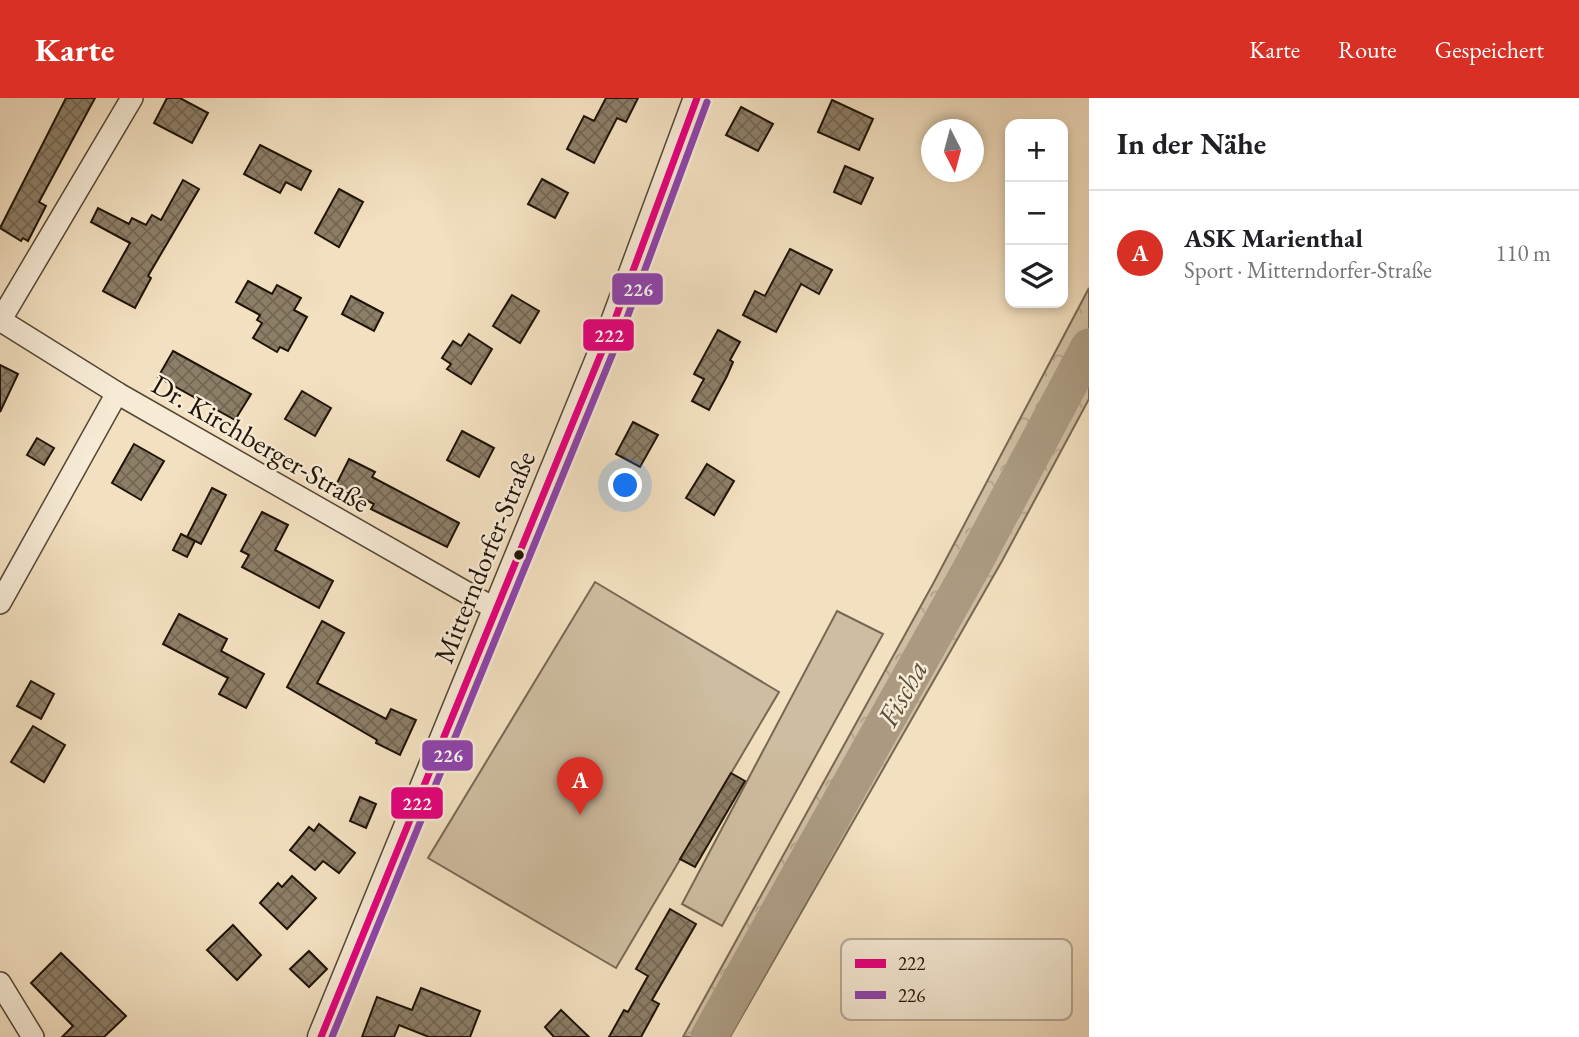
<!DOCTYPE html>
<html lang="de">
<head>
<meta charset="utf-8">
<style>
  body { margin:0; font-family:"EB Garamond",serif; background:#f2f2f2; color:#202124 }
  .controls { position:absolute; right:21px; top:21px; display:grid; overflow:hidden; border-radius:14px; box-shadow:0 4px 10px #0003 }
  .controls button { width:63px; height:63px; display:grid; place-items:center; padding:0; border:0; border-bottom:2px solid #e0e0e0; background:#fff; color:#202124; font:35px sans-serif }
  .compass { position:absolute; left:921px; top:21px; width:63px; height:63px; border-radius:50%; background:#fff; box-shadow:0 4px 10px #0003; rotate:174deg }
  .you { position:absolute; left:626px; top:388px; width:24px; height:24px; margin:-18px; border:5px solid #fff; border-radius:50%; background:#1a73e8; box-shadow:0 0 0 10px #1a73e833 }
  .badge { display:grid; place-items:center; width:46px; height:46px; border-radius:50%; background:#d93025; color:#fff; font-size:23px; font-weight:700 }
  .pin { position:absolute; translate:-50% -58px; filter:drop-shadow(0 2px 4px #0008) }
  .pin::after { content:''; position:absolute; top:37px; width:24px; height:21px; background:inherit; clip-path:polygon(0 0,100% 0,50% 100%) }
  .list { margin:0; padding:0; list-style:none }
  h2 { display:flex; justify-content:space-between; align-items:center; height:91px; margin:0; padding:0 28px; font-size:30px }
  h2 small { font-size:23px; font-weight:400; color:#757577 }
  .list li { display:grid; grid-template-columns:46px 1fr auto; gap:21px; align-items:center; box-sizing:border-box; height:126px; padding:0 28px; border-top:2px solid #e0e0e0 }
  .list b { display:block; font-size:26px; white-space:nowrap }
  .list p { margin:0; font-size:23px; white-space:nowrap; color:#757577 }
  .list em { font-size:23px; font-style:normal; color:#757577 }
  .icon { flex:none; width:38px; height:38px; fill:none; stroke:currentColor; stroke-width:2; stroke-linecap:round; stroke-linejoin:round }
  .map { position:relative; flex:none; width:1089px; height:939px; overflow:hidden }
  header { display:flex; align-items:center; gap:42px; box-sizing:border-box; height:98px; padding:0 35px; background:#d93025; color:#fff }
  header strong { font-size:33px }
  nav { display:flex; gap:38px; margin-inline-start:auto; font-size:24px }
  main { display:flex }
  aside { flex:1; background:#fff }
  .map>svg:first-child { display:block }
  .green { fill:#cfbda1; stroke:#776854; stroke-width:2 }
  .forest { fill:url(#forest-crowns); stroke:#776854; stroke-width:2 }
  .lines { fill:none; stroke-linecap:round; stroke-linejoin:round }
  .river { stroke:#ab9a81; stroke-width:37 }
  .building { fill:url(#building-cross-hatch); stroke:#1f1307; stroke-width:2 }
  .minor-casing { stroke:#544635; stroke-width:24 }
  .tertiary-casing { stroke:#544635; stroke-width:29 }
  .minor { stroke:#f7ebd6; stroke-width:21 }
  .tertiary { stroke:#f7ebd6; stroke-width:26 }
  .bus-1-casing { stroke:#f7ebd6; stroke-width:12 }
  .bus-2-casing { stroke:#f7ebd6; stroke-width:12 }
  .bus-1 { stroke:#e5007d; stroke-width:7 }
  .bus-2 { stroke:#8e44ad; stroke-width:7 }
  .bus-dot { fill:#1f1307; stroke:#f7ebd6; stroke-width:2.5 }
  .labels { text-anchor:middle; dominant-baseline:central; stroke-width:5; stroke-linejoin:round; paint-order:stroke }
  .street-label { font-size:28px; fill:#1f1307; stroke:#f7ebd6 }
  .water-label { font-size:30px; font-style:italic; fill:#5e503e; stroke:#f7ebd6 }
  .key { fill:#f7ebd6; stroke:#b6aa98; stroke-width:2 }
  .key-label { font-size:19px; fill:#1f1307 }
  .line-badge { stroke:#f7ebd6; stroke-width:2.5 }
  .badge-label { font-size:19px; text-anchor:middle; font-weight:bold; fill:#fff }
</style>
</head>
<body>
<header>
<strong>Karte</strong>
<nav><a>Karte</a><a>Route</a><a>Gespeichert</a></nav>
</header>
<main>
<div class="map">
<svg width="1089" height="939" viewBox="0 0 1089 939">
  <defs>
    <pattern id="forest-crowns" width="20" height="18" patternUnits="userSpaceOnUse" patternTransform="scale(1.75)"><rect width="20" height="18" fill="#cfbda1"/><path d="M2 6a3 3 0 1 1 6 0M12 15a3 3 0 1 1 6 0" fill="none" stroke="#b1a289"/></pattern>
    <pattern id="building-cross-hatch" width="8" height="8" patternUnits="userSpaceOnUse" patternTransform="scale(1.75)"><rect width="8" height="8" fill="#8d7e67"/><path d="M0 0l8 8M0 8l8-8" fill="none" stroke="#736653"/></pattern>
  </defs>
  <rect width="100%" height="100%" fill="#f3e0c0"/>
  <filter id="stains"><feTurbulence type="fractalNoise" baseFrequency=".00286" numOctaves="4"/><feColorMatrix values="0 0 0 0 .2 0 0 0 0 .09 0 0 0 0 .02 0 0 0 .5 -.17"/></filter>
  <radialGradient id="worn" r=".72"><stop offset=".6" stop-color="#630" stop-opacity="0"/><stop offset="1" stop-color="#630" stop-opacity=".3"/></radialGradient>
  <g class="green">
    <polygon points="595,484 779,594 616,870 428,760"/>
    <polygon points="837,513 883,536 722,828 682,806"/>
  </g>
  <polygon class="forest" points="1089,190 1089,301 1002,463 730,939 683,939 934,484"/>
  <g class="lines">
    <polyline class="river" points="709,939 973,467 1089,249"/>
  </g>
  <g class="building">
    <polygon points="66,0 95,0 39,104 46,108 28,143 23,140 21,143 0,130"/>
    <polygon points="167,0 180,0 208,15 192,45 154,25"/>
    <polygon points="606,0 638,0 626,24 617,20 594,65 567,51 584,18 594,23"/>
    <polygon points="832,2 873,21 859,52 818,34"/>
    <polygon points="741,9 773,26 758,53 726,37"/>
    <polygon points="260,47 311,73 301,92 286,84 280,95 244,76"/>
    <polygon points="845,68 873,80 861,106 834,94"/>
    <polygon points="542,81 568,95 555,120 528,106"/>
    <polygon points="183,82 199,91 148,178 151,180 135,210 103,193 130,145 91,124 98,110 129,126 132,120 146,127 152,117 161,122"/>
    <polygon points="339,91 363,104 339,149 315,135"/>
    <polygon points="790,151 832,172 819,196 801,186 776,234 743,217 755,193 765,198"/>
    <polygon points="248,183 272,196 277,187 301,200 294,212 307,219 288,253 280,249 277,254 253,240 262,225 257,222 260,217 236,204"/>
    <polygon points="512,197 539,213 520,245 493,228"/>
    <polygon points="351,198 383,215 374,233 342,216"/>
    <polygon points="718,232 740,244 730,262 733,264 727,278 709,312 692,303 704,281 694,276"/>
    <polygon points="469,236 492,251 471,286 447,271 451,266 442,260 453,243 461,248"/>
    <polygon points="173,253 251,296 235,322 158,279"/>
    <polygon points="0,267 18,276 0,314"/>
    <polygon points="302,293 331,310 315,338 285,321"/>
    <polygon points="633,324 658,337 640,369 616,356"/>
    <polygon points="462,333 494,350 479,379 447,362"/>
    <polygon points="37,340 54,350 44,367 27,357"/>
    <polygon points="134,346 164,363 141,402 112,385"/>
    <polygon points="349,361 375,374 372,379 459,425 447,449 371,411 374,406 336,387"/>
    <polygon points="707,366 734,383 714,417 686,400"/>
    <polygon points="212,390 226,397 201,446 187,439"/>
    <polygon points="262,414 288,427 275,452 333,483 319,510 242,469 249,457 241,453"/>
    <polygon points="181,436 195,443 187,459 173,452"/>
    <polygon points="179,516 227,541 221,553 264,576 246,610 219,596 228,580 163,546"/>
    <polygon points="322,523 344,535 317,585 386,621 391,611 416,622 400,657 376,645 377,642 287,589"/>
    <polygon points="31,583 54,596 41,621 17,608"/>
    <polygon points="33,628 65,647 44,684 11,664"/>
    <polygon points="731,675 745,683 695,769 680,761"/>
    <polygon points="360,699 376,706 366,730 350,723"/>
    <polygon points="319,726 355,755 339,775 323,763 315,772 290,752 309,729 314,733"/>
    <polygon points="292,778 316,800 287,831 260,805 278,785 282,789"/>
    <polygon points="670,811 696,826 652,902 659,906 641,939 609,939 624,912 628,914 648,878 636,871"/>
    <polygon points="233,827 261,857 237,882 207,852"/>
    <polygon points="309,853 327,871 309,889 290,871"/>
    <polygon points="61,855 126,918 104,939 62,939 73,928 31,885"/>
    <polygon points="421,890 480,913 470,939 429,939 399,927 394,939 362,939 377,899 412,912"/>
    <polygon points="561,912 589,939 554,939 545,929"/>
  </g>
  <g class="lines">
    <defs>
      <g id="minor">
        <polyline points="0,222 117,295 497,512"/>
        <polyline points="0,223 132,0"/>
        <polyline points="0,505 117,295"/>
        <polyline points="0,885 33,939"/>
      </g>
      <polyline id="tertiary" points="321,939 614,224 697,0"/>
    </defs>
    <use href="#minor" class="minor-casing"/>
    <use href="#tertiary" class="tertiary-casing"/>
    <use href="#minor" class="minor"/>
    <use href="#tertiary" class="tertiary"/>
    <defs>
      <polyline id="bus-1" points="321,939 614,224 697,0"/>
      <polyline id="bus-2" points="332,939 624,228 707,4"/>
    </defs>
    <use href="#bus-1" class="bus-1-casing"/>
    <use href="#bus-2" class="bus-2-casing"/>
    <use href="#bus-1" class="bus-1"/>
    <use href="#bus-2" class="bus-2"/>
  </g>
  <circle class="bus-dot" cx="519" cy="457" r="6"/>
  <g class="labels">
    <g class="street-label">
      <text transform="translate(261 345) rotate(30)">Dr. Kirchberger-Straße</text>
      <text transform="translate(484 459) rotate(-68)">Mitterndorfer-Straße</text>
    </g>
    <g class="water-label">
      <text transform="translate(902 595) rotate(-61)">Fischa</text>
    </g>
  </g>
  <rect x="841" y="841" width="231" height="81" rx="10" class="key"/>
  <rect x="855" y="861" width="31" height="9" fill="#e5007d"/>
  <rect x="855" y="893" width="31" height="8" fill="#8e44ad"/>
  <g class="key-label">
    <text x="898" y="872">222</text>
    <text x="898" y="904">226</text>
  </g>
  <g class="line-badge">
    <rect x="611" y="174" width="53" height="34" rx="7" fill="#8e44ad"/>
    <rect x="582" y="220" width="53" height="34" rx="7" fill="#e5007d"/>
    <rect x="421" y="641" width="53" height="33" rx="7" fill="#8e44ad"/>
    <rect x="390" y="688" width="54" height="34" rx="7" fill="#e5007d"/>
  </g>
  <g class="badge-label">
    <text x="638" y="198">226</text>
    <text x="609" y="244">222</text>
    <text x="448" y="664">226</text>
    <text x="417" y="712">222</text>
  </g>
  <rect width="100%" height="100%" filter="url(#stains)"/>
  <rect width="100%" height="100%" fill="url(#worn)"/>
</svg>
<div class="controls">
<button>+</button>
<button>−</button>
<button><svg class="icon" aria-label="layers" viewBox="0 0 24 24"><path d="M12 4l9 5-9 5-9-5zM3 14l9 5 9-5"/></svg></button>
</div>
<svg class="compass" viewBox="-18 -18 36 36"><path d="M0-13l5 13h-10z" fill="#e53935"/><path d="M0 13l5-13h-10z" fill="#757577"/></svg>
<div class="you"></div>
<div class="pin badge" style="left:580px;top:717px">A</div>
</div>
<aside>
<h2>In der Nähe<small></small></h2>
<ul class="list">
<li><span class="badge">A</span><div><b>ASK Marienthal</b><p>Sport · Mitterndorfer-Straße</p></div><em>110 m</em></li>
</ul>
</aside>
</main>
</body>
</html>
